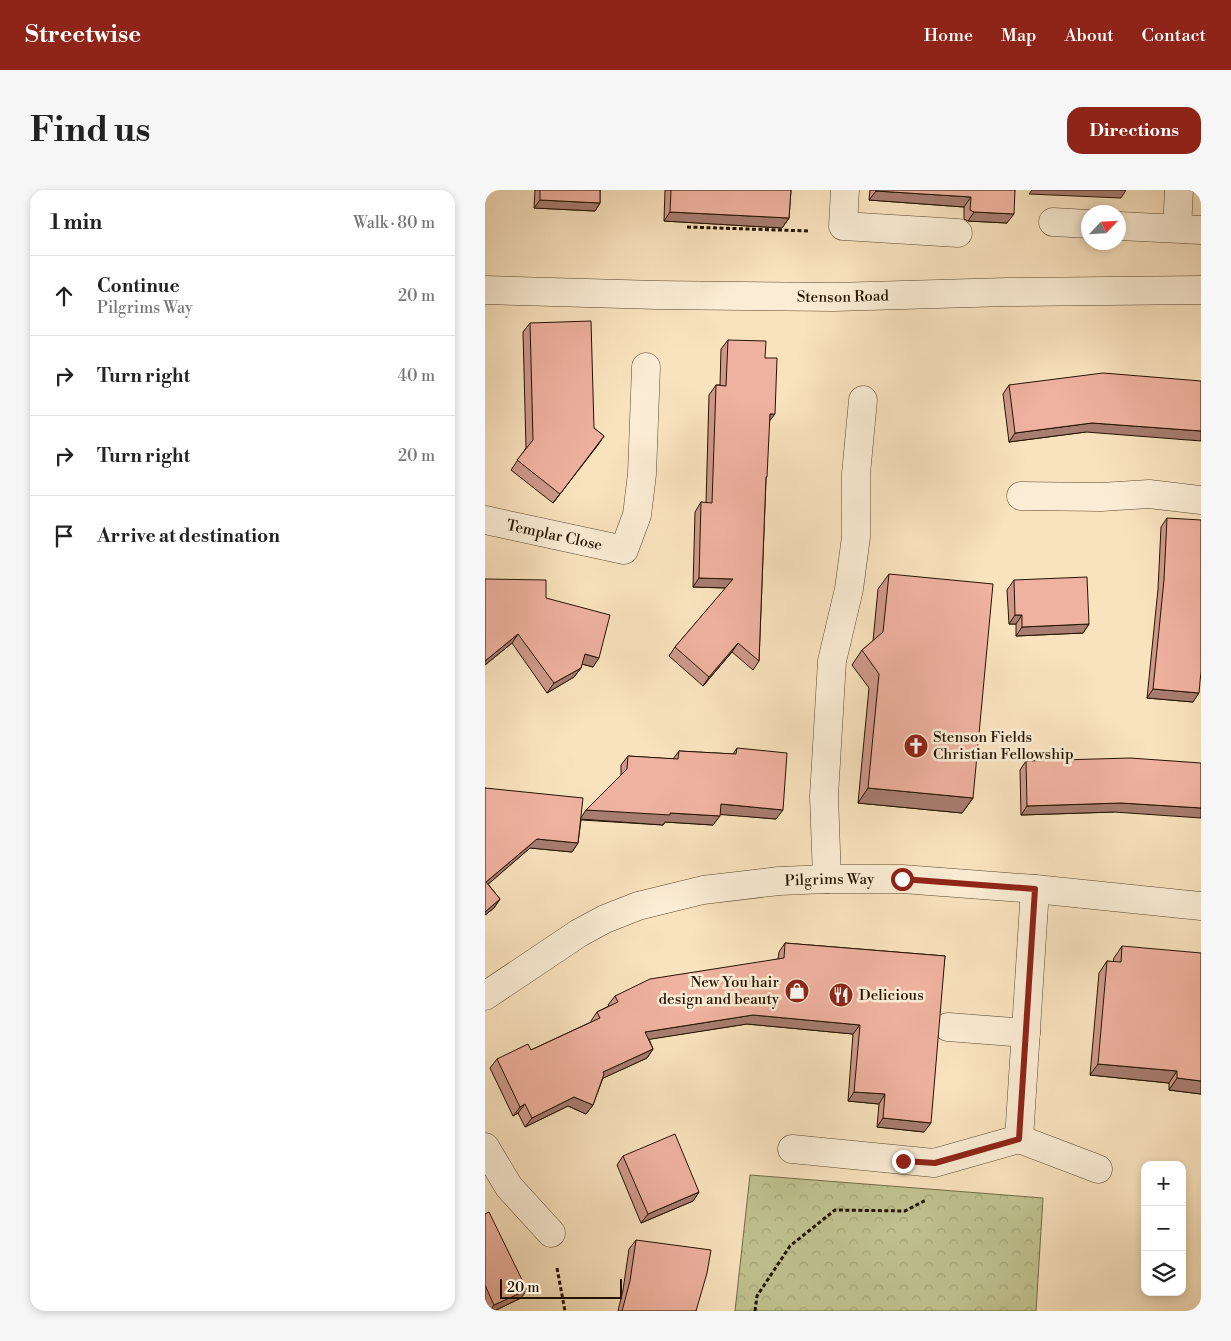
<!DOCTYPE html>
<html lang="en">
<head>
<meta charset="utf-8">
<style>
  body { margin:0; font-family:"Libre Bodoni",serif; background:#f6f6f6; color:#222 }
  .controls { position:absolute; right:15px; bottom:15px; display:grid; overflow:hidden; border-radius:10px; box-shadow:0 2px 8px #0003 }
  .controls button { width:45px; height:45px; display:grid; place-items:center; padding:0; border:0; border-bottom:1px solid #e0e0e0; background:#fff; color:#222; font:25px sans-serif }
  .compass { position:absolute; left:596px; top:15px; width:45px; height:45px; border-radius:50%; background:#fff; box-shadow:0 2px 8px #0003; rotate:65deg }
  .scale { position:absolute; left:15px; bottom:12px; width:122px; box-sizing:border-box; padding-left:5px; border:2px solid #241300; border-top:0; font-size:14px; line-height:18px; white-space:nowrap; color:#241300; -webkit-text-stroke:4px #fbedd5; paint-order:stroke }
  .stop { position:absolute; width:15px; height:15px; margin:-11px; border:4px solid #8f2418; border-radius:50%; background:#fff }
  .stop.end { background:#8f2418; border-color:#fff; box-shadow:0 1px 5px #0008 }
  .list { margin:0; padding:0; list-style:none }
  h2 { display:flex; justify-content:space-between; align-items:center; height:65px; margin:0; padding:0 20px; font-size:21px }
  h2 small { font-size:16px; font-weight:400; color:#767676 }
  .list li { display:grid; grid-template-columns:32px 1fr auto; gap:15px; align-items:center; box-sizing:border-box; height:80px; padding:0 20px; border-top:1px solid #e0e0e0 }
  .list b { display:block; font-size:19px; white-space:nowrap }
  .list p { margin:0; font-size:16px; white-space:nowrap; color:#767676 }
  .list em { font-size:16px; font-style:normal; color:#767676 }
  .icon { flex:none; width:28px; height:28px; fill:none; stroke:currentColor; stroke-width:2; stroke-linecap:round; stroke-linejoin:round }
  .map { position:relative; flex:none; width:716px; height:1121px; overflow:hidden; border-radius:15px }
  header { display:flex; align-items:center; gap:30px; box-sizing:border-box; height:70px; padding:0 25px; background:#8f2418; color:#fff }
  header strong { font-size:24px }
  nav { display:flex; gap:28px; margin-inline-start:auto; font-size:18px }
  .intro { display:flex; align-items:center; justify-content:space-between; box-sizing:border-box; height:120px; padding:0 30px }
  h1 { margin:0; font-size:35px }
  .button { padding:12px 22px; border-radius:15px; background:#8f2418; color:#fff; font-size:18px; font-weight:700 }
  main { display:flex; gap:30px; padding:0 30px }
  aside { flex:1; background:#fff; border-radius:15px; box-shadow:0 2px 8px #0003 }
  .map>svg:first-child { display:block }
  .forest { fill:url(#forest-crowns); stroke:#726b48 }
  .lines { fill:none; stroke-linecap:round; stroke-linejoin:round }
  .minor-casing { stroke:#594730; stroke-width:29 }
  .path { stroke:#241300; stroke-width:3; stroke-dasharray:4 2.5; stroke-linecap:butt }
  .minor { stroke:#fbedd5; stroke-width:28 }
  .wall { fill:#ce998a; stroke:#241300 }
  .shaded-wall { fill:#a77d70; stroke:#241300 }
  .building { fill:#efb2a0; stroke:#241300 }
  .route { stroke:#8f2418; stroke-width:6 }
  .labels { text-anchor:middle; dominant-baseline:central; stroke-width:5; stroke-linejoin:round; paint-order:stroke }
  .street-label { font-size:15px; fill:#241300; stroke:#fbedd5 }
  .poi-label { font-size:15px; fill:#241300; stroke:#fbedd5; text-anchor:start }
</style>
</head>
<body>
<header>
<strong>Streetwise</strong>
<nav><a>Home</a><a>Map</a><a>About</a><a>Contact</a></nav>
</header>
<div class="intro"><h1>Find us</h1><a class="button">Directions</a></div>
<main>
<aside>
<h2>1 min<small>Walk · 80 m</small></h2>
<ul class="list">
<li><svg class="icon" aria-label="ahead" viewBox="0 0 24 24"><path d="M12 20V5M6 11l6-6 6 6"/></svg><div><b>Continue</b><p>Pilgrims Way</p></div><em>20 m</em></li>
<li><svg class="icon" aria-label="right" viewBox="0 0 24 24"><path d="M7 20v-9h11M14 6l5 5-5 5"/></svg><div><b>Turn right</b></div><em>40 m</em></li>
<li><svg class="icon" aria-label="right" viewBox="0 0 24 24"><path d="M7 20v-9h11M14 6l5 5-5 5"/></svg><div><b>Turn right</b></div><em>20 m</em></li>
<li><svg class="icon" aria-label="arrive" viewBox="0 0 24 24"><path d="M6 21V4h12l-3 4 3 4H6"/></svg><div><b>Arrive at destination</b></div></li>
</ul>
</aside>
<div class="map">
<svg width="716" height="1121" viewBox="0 0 716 1121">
  <defs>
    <pattern id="forest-crowns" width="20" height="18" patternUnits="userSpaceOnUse" patternTransform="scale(1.25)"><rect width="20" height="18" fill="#c0c390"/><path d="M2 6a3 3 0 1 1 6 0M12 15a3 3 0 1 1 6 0" fill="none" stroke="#a5a77a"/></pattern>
  </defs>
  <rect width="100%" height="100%" fill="#f9e3bf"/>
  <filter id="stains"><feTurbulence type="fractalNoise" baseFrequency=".004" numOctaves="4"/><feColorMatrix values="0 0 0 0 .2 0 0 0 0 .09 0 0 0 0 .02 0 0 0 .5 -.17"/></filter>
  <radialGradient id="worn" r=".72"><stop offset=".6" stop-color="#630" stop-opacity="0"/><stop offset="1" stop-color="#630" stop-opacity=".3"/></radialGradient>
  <polygon class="forest" points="265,985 558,1008 551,1121 250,1121"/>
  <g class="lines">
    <defs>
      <g id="minor">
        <polyline points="360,0 358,36 473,43"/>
        <polyline points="568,32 604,34"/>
        <polyline points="634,36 716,40"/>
        <polyline points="692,38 694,0"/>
        <path id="s1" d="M 0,100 L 172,105 L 349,107 L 522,102 L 716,100"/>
        <polyline points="536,306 616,307 664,304 716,310"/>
        <path id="s2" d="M 0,330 L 139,360 L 152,325 L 157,284 L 161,177"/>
        <polyline points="342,689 339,606 347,471 364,399 371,347 371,284 378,210"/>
        <path id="s3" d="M 0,806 L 94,743 L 120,729 L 153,716 L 218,700 L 294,691 L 342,689 L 417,689 L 550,699 L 716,716"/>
        <polyline points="463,837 541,843"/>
        <polyline points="534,949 613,979"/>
        <polyline points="0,957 24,997 66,1043"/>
        <polyline points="307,959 449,973 534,949 550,699"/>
      </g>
    </defs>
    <use href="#minor" class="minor-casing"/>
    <g class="path">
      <polyline points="202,37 324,41"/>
      <polyline points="72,1078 80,1121"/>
      <polyline points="270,1121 272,1106 305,1056 350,1020 420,1021 441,1010"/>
    </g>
    <use href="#minor" class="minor"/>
  </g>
  <g class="wall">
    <polygon points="50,0 115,0 115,13 110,21 49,18"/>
    <polygon points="180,0 306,0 304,28 297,38 179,31"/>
    <polygon points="385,0 530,0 522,33 483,31 479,29 479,17 384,10"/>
    <polygon points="45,133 109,238 119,246 68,313 26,280 41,258 38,142"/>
    <polygon points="243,150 280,168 284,231 281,290 274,471 268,480 247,462 218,496 184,466 190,457 241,398 208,397 210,322 216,312 221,313 224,205 231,195 235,195 236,159"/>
    <polygon points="524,195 601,242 524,252 518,204"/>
    <polygon points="682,328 708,512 662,508 673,399 676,337"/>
    <polygon points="404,384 488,608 477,623 373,613 384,498 367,475 377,460 388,451 393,399"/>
    <polygon points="529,390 604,434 598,443 531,446 531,434 524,434 522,400"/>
    <polygon points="61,408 108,477 97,474 96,478 89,487 62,503 27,453 0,475"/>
    <polygon points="252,558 291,629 235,624 228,635 180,632 178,635 96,630 93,653 87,662 45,658 3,694 15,709 9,718 0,725 0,598 96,628 136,586 136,575 143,566 188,569 194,561 248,564"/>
    <polygon points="541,571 629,622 536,625 535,580"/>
    <polygon points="300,753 460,766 439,942 392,937 394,914 363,911 368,844 262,834 164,849 168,859 162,868 118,888 108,915 101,924 83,916 40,937 33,923 28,926 5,878 12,869 46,860 106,832 106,831 112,822 124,816 123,815 130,806 293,769 294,762"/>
    <polygon points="637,756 716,904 684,900 684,893 605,885 614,783 622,771 628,772 629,768"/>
    <polygon points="138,966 214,1002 208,1011 156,1033 132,975"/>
    <polygon points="0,1024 36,1108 9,1121 2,1121 0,1116"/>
    <polygon points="151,1050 211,1121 133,1121 138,1100 144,1059"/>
  </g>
  <g class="shaded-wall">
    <polygon points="547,0 641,0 636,8 544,4"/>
    <polygon points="391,1 486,7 479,17 384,10"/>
    <polygon points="55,10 115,13 110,21 49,18"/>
    <polygon points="185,22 304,28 297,38 179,31"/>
    <polygon points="489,22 529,24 522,33 483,31"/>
    <polygon points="285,224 290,224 283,233"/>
    <polygon points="607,233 716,241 716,251 601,242 524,252 530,243"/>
    <polygon points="119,246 113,255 68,313 75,304"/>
    <polygon points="214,388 248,389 242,398 208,397"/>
    <polygon points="530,425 537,425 531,434 524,434"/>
    <polygon points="604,434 598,443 531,446 537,437"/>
    <polygon points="33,444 27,453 0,475 0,471"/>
    <polygon points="253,453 247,462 218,496 224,487"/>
    <polygon points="100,464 114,468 108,477 93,473"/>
    <polygon points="96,478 89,487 62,503 69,493"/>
    <polygon points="668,499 714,503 708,512 662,508"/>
    <polygon points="383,598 488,608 477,623 373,613"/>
    <polygon points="636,613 716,618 716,628 629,622 536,625 542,616"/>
    <polygon points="236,614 298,620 291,629 229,624"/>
    <polygon points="101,620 185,623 235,626 228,635 180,632 178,635 95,629"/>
    <polygon points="52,649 93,653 87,662 45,658 0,697 1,692"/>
    <polygon points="15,709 9,718 0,725 0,722"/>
    <polygon points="268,825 375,835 368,844 262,834 154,851 160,842"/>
    <polygon points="168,859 162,868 112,891 118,882"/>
    <polygon points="613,874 692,881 684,893 605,885"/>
    <polygon points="692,888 716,891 716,904 684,900"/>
    <polygon points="369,902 400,904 394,914 363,911"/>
    <polygon points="89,907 108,915 101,924 83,916 40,937 47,928"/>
    <polygon points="40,914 33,923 28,926 35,917"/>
    <polygon points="398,928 446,933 439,942 392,937"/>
    <polygon points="214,1002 208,1011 156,1033 163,1024"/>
    <polygon points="42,1100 36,1108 9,1121 5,1121 9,1115"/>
  </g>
  <g class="building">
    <polygon points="55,0 115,0 115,13 55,10"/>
    <polygon points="186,0 306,0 304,28 185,22"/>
    <polygon points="391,0 530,0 529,24 489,22 485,20 486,7 391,1"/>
    <polygon points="106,131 109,238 119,246 75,304 32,270 48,250 45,133"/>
    <polygon points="243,150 281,151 280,168 292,168 290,224 285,224 282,287 281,287 274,471 253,453 224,487 190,457 248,389 214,388 216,312 227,313 231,195 241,196"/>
    <polygon points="618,183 716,191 716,241 607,233 530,243 524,195"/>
    <polygon points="682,328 716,330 716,481 714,503 668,499 679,390"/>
    <polygon points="404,384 508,394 488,608 383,598 394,484 377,460 398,442"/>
    <polygon points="602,387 604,434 537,437 537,425 530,425 529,390"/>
    <polygon points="0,389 61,390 61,408 125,425 114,468 100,464 96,478 69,493 33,444 0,471"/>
    <polygon points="252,558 302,563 298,620 236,614 235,626 185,623 185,625 101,620 142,579 143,566 193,569 194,561 251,564"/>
    <polygon points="645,568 716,573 716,618 636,613 542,616 541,571"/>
    <polygon points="0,598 98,608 93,653 52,649 1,692 15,709 0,722"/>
    <polygon points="300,753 460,766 446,933 398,928 400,904 369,902 375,835 268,825 160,842 168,859 118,882 119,884 108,915 89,907 47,928 40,914 35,917 12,869 43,854 46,860 115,828 112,822 133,812 130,806 165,789 299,768"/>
    <polygon points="637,756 716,763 716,891 692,888 692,881 613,874 622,771 636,772"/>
    <polygon points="190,944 214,1002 163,1024 138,966"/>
    <polygon points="4,1022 42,1100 9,1115 0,1095 0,1024"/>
    <polygon points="151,1050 226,1060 222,1083 211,1121 137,1121 145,1091"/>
  </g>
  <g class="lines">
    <polyline class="route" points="417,689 550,699 534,949 450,973 418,971"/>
  </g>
  <defs>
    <symbol id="church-disc" viewBox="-11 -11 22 22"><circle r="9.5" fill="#8f2418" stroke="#fbedd5"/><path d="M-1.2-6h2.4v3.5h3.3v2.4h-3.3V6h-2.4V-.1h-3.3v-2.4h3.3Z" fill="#fff"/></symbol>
    <symbol id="shop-disc" viewBox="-11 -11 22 22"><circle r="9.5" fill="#8f2418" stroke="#fbedd5"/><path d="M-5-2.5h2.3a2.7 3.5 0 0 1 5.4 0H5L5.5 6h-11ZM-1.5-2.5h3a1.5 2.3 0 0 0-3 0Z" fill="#fff"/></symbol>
    <symbol id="restaurant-disc" viewBox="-11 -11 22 22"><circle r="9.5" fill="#8f2418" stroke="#fbedd5"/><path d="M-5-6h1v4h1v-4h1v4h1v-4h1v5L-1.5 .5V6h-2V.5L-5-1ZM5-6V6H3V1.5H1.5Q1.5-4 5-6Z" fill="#fff"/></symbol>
  </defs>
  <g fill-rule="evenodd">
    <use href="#church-disc" x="417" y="542" width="28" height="28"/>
    <use href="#shop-disc" x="298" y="787" width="28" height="28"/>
    <use href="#restaurant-disc" x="342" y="791" width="28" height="28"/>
  </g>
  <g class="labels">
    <g class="street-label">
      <text stroke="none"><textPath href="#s1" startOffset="358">Stenson Road</textPath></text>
      <text stroke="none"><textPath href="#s2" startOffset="71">Templar Close</textPath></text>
      <text stroke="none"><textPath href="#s3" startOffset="372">Pilgrims Way</textPath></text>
    </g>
    <g class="poi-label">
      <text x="448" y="547">Stenson Fields<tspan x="448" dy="17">Christian Fellowship</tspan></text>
      <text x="294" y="792" text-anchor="end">New You hair<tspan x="294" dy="17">design and beauty</tspan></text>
      <text x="374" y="805">Delicious</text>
    </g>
  </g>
  <rect width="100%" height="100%" filter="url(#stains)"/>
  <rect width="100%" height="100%" fill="url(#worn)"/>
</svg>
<div class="controls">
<button>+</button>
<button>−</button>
<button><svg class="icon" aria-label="layers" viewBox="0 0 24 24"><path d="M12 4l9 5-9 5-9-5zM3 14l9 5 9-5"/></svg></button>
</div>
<svg class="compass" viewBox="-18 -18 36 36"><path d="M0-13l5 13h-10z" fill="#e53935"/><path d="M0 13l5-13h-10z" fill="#767676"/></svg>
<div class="scale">20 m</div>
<div class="stop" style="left:417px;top:689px"></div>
<div class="stop end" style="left:418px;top:971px"></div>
</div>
</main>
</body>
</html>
